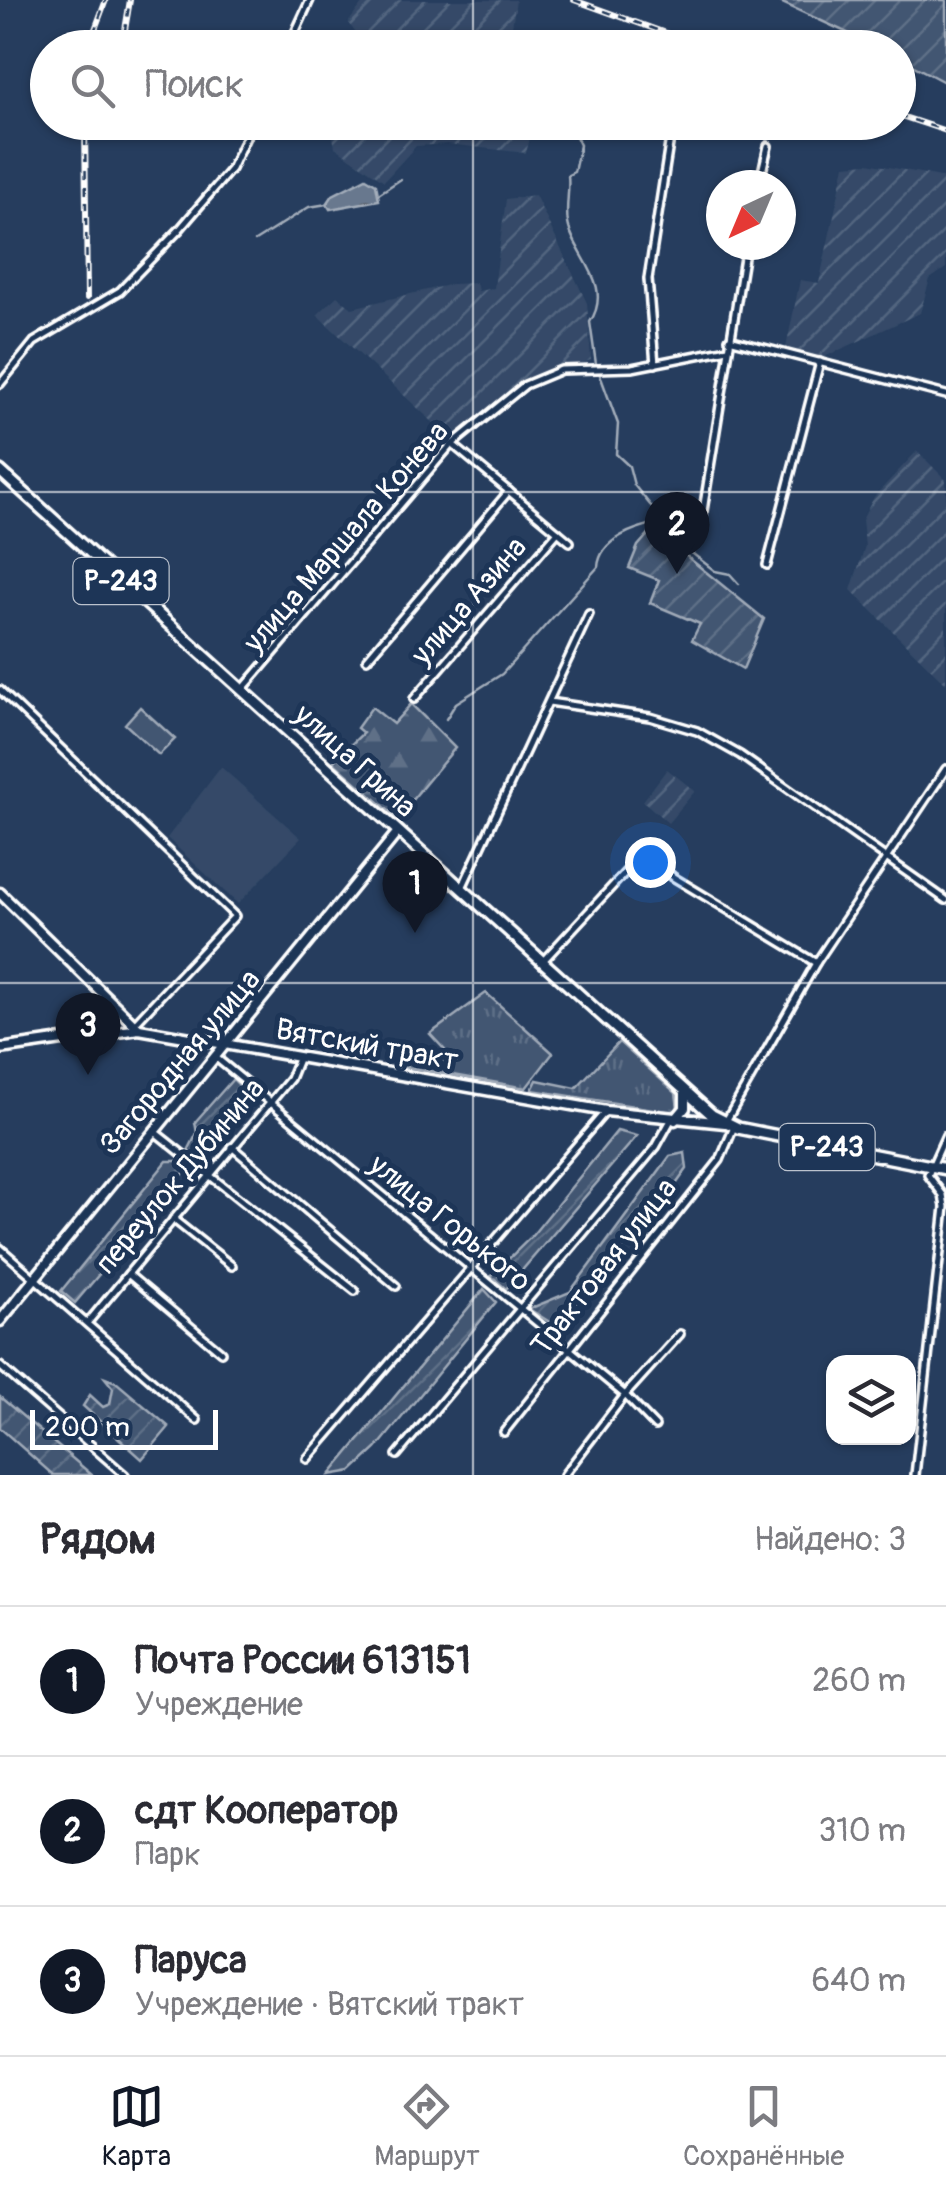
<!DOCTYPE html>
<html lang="ru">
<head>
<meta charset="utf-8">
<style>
  body { margin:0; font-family:Pangolin,sans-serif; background:#f2f2f3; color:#2b2b33 }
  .controls { position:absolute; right:30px; bottom:30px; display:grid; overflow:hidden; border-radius:20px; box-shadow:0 2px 8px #0004 }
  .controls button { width:90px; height:90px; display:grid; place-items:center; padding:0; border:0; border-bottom:2px solid #e1e1e2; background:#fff; color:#2b2b33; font:50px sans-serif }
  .compass { position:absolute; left:706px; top:170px; width:90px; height:90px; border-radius:50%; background:#fff; box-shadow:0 2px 8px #0004; rotate:224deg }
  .scale { position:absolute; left:30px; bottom:25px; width:188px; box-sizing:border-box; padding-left:10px; border:5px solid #fff; border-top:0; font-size:28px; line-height:35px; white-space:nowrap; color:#fff; -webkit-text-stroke:8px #1d3557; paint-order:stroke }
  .you { position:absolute; left:650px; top:862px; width:35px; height:35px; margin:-25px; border:8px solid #fff; border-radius:50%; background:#1a73e8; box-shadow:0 0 0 15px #1a73e833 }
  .badge { display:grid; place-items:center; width:65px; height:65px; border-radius:50%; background:#111827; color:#fff; font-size:32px; font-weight:700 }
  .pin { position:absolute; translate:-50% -82px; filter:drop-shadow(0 2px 5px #0008) }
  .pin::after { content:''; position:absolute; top:52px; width:35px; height:30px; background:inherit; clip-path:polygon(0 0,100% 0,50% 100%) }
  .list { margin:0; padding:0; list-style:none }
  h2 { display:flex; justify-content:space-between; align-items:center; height:130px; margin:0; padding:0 40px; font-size:42px }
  h2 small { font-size:32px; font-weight:400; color:#7c7c81 }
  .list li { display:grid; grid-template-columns:65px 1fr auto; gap:30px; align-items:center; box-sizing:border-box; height:150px; padding:0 40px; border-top:2px solid #e1e1e2 }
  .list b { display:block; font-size:38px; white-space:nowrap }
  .list p { margin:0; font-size:32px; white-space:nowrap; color:#7c7c81 }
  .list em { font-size:32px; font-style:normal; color:#7c7c81 }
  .icon { flex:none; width:55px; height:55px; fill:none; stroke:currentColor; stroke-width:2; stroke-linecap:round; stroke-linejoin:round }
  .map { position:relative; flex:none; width:946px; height:1475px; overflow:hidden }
  .search { position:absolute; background:#fff; box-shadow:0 2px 8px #0004; left:30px; right:30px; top:30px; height:110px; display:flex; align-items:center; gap:25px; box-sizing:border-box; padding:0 35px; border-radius:55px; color:#7c7c81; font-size:38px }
  .sheet { height:580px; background:#fff }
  nav { display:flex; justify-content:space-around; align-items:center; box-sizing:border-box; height:140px; border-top:2px solid #e1e1e2; background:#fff; font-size:28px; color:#7c7c81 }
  nav a { display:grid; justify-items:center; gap:5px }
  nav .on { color:#111827 }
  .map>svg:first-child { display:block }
  .built { fill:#344a68 }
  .industrial { fill:url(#industrial-furrows) }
  .grass { fill:url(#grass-tufts); stroke:#a0aab8; stroke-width:2.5 }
  .forest { fill:url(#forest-firs); stroke:#a0aab8; stroke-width:2.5 }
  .garden { fill:url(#garden-furrows); stroke:#a0aab8; stroke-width:2.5 }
  .pitch { fill:#425672; stroke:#a0aab8; stroke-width:2.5 }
  .water { fill:url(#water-ripples); stroke:#a4aebb; stroke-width:2.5 }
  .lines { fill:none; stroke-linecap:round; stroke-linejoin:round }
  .stream { stroke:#a4aebb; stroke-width:2.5 }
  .street-casing { stroke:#fff; stroke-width:12 }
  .secondary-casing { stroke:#fff; stroke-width:15 }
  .highway-casing { stroke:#fff; stroke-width:16 }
  .street { stroke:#1d3557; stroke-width:5 }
  .secondary { stroke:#1d3557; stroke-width:8 }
  .highway { stroke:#1d3557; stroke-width:9 }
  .rail-casing { stroke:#fff; stroke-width:6 }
  .rail { stroke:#1d3557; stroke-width:2.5; stroke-dasharray:8; stroke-linecap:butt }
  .grid { fill:none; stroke:#fff; stroke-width:2.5; stroke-opacity:0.55 }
  .labels { text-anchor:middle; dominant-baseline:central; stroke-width:10; stroke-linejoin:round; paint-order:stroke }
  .shield { fill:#1d3557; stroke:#bbc2cd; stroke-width:2.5 }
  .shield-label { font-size:28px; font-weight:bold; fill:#fff }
  .street-label { font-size:30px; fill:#fff; stroke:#1d3557 }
</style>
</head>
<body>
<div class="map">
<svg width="946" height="1475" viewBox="0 0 946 1475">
  <defs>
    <pattern id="industrial-furrows" width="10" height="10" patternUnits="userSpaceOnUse" patternTransform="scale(2.5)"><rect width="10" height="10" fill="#344a68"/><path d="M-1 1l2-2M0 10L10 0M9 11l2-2" fill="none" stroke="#52657f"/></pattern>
    <pattern id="grass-tufts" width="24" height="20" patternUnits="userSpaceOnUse" patternTransform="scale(2.5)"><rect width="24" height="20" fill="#425672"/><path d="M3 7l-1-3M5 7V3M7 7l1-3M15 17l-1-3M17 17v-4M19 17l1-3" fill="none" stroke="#5e6f87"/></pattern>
    <pattern id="forest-firs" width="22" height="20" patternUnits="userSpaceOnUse" patternTransform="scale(2.5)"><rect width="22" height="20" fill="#425672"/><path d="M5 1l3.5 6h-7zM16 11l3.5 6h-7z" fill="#5e6f87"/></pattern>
    <pattern id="garden-furrows" width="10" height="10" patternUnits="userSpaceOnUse" patternTransform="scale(2.5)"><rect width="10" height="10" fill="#425672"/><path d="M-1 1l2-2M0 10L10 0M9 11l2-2" fill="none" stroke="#5e6f87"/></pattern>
    <pattern id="water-ripples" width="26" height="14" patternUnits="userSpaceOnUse" patternTransform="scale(2.5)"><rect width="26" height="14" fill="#67788e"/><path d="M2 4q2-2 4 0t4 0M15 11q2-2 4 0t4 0" fill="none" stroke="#5a626d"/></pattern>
  </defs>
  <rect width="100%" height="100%" fill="#263d5e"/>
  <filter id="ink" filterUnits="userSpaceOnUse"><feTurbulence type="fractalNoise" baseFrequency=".01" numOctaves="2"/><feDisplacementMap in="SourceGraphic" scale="20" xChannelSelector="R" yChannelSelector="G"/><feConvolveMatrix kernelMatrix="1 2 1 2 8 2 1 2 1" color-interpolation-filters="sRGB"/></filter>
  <g filter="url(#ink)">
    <polygon class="built" points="221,767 301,838 238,904 167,838"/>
    <g class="industrial">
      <polygon points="365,0 516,0 509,47 326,47 330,35 354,44 356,33 348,23"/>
      <polygon points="330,123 330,122 534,123 526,153 447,144 416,146 384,181 335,147"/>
      <polygon points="868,163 946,178 946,268 930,279 920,313 822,358 786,348 800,280 819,283 845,165"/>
      <polygon points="535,195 587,303 591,360 520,385 450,438 317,315 337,296 352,308 452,284 476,283 478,291 494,288 506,199"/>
      <polygon points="917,451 946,480 946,684 851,590 865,546 862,520 874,497"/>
      <polygon points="667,769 695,791 668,823 643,801"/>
    </g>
    <g class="grass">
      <polygon points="486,993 553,1053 526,1088 401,1066 404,1054 456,1062 430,1034"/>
      <polygon points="619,1042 676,1093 678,1108 672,1112 532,1090 537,1080 576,1088"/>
    </g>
    <polygon class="forest" points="411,704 455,748 397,818 333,762 363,733 357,728 372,707 393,724"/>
    <g class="garden">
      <polygon points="776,0 946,0 946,83 899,58 898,48 878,47"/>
      <polygon points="653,529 764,619 743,669 692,640 700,624 650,603 659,580 629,568 638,546"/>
      <polygon points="233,1079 247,1093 196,1158 188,1151 197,1133 195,1122"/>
      <polygon points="617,1131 637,1136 506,1289 491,1276 531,1237"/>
      <path d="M 685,1153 L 687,1169 C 648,1225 599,1273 556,1326 L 529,1309 L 570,1292 L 670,1156 Z"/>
      <polygon points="167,1161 177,1161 185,1172 75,1303 61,1291"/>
      <polygon points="484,1289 496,1302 376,1449 352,1471 330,1475"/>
      <polygon points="105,1378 116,1382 169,1427 142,1459 83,1406 90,1395 103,1407 110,1404 113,1388"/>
      <polygon points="0,1397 92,1475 53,1475 0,1428"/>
    </g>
    <polygon class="pitch" points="140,707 175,739 159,755 125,724"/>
    <polygon class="water" points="366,178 376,184 379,200 330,209 327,204 333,195"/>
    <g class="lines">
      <g class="stream">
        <path d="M 585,122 L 574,132 L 580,145 L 574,172 L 568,175 C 570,191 565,207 568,223 C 573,254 615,284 590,322 L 596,364 L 618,424 L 616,454 L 629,466 L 634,485 L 651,506 L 662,530 L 715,571 L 730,574 L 739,584"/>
        <polyline points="380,193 401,179"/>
        <polyline points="255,241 309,207 327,204"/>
        <path d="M 446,719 L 456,703 L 502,674 L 598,567 C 600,538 638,527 658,523"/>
      </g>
      <defs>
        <g id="street">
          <polyline points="288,48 310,0"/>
          <polyline points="759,185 768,146"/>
          <polyline points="729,339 946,395"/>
          <polyline points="655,364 648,279 669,144"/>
          <polyline points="0,384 34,342 120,291 179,230 231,169 253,122"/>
          <polyline points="452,444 570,542"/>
          <polyline points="701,523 746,245"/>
          <polyline points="767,565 820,362"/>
          <polyline points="367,659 509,491"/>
          <polyline points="243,689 450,446 525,385 561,370 632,368 728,349"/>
          <polyline points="0,690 235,916 135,1023"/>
          <polyline points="414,699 558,532"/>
          <polyline points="549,702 650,717 697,731 740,755 946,900"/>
          <polyline points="462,888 589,614"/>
          <polyline points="542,962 645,851 673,877 816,963"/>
          <polyline points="214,1056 625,1395 655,1426"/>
          <polyline points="725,1123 816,963 946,769"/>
          <polyline points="155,1132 355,1291"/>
          <polyline points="232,1147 396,1286"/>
          <polyline points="173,1219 232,1266"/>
          <polyline points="0,1248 197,1420"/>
          <polyline points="128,1274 221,1352"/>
          <polyline points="89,1321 270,1103 290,1079 298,1059"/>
          <polyline points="0,1366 125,1475"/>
          <polyline points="504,1432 720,1160 734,1127"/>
          <polyline points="397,1455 656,1147 671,1120"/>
          <polyline points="307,1459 606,1111"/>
          <polyline points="564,1475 625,1395 680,1334"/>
          <polyline points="915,1475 945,1207 943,1195 928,1175 946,1135"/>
        </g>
        <g id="secondary">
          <polyline points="0,893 139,1029"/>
          <polyline points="0,1049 139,1029 606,1111 725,1123"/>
          <polyline points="675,1120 685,1108 685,1093"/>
          <polyline points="0,1321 397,833"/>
        </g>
        <polyline id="highway" points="0,471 712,1115 738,1128 946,1169"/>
      </defs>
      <use href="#street" class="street-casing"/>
      <use href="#secondary" class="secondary-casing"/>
      <use href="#highway" class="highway-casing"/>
      <use href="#street" class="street"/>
      <use href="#secondary" class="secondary"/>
      <use href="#highway" class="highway"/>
      <defs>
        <g id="rail">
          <polyline points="574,0 707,48"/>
          <polyline points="88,48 106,0"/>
          <polyline points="122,48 130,0"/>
          <polyline points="898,115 946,131"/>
          <polyline points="85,122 87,298"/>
          <polyline points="125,122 125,125"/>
        </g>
      </defs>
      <use href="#rail" class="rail-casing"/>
      <use href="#rail" class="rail"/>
    </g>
  </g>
  <path class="grid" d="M 473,0 L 473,48M 473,122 L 473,1475M 0,492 L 946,492M 0,983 L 946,983"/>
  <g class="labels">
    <g class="shield">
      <rect x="73.5" y="558" width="95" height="46" rx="8"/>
      <rect x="779.5" y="1124" width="95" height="46" rx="8"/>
    </g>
    <g class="shield-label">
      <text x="121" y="581">Р-243</text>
      <text x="827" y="1147">Р-243</text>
    </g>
    <g class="street-label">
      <text transform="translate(346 537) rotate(-49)">улица Маршала Конева</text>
      <text transform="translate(469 601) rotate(-49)">улица Азина</text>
      <text transform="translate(355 761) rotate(42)">улица Грина</text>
      <text transform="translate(367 1045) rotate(10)">Вятский тракт</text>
      <text transform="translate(180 1062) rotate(-50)">Загородная улица</text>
      <text transform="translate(180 1176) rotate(-50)">переулок Дубинина</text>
      <text transform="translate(450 1223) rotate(39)">улица Горького</text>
      <text transform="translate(604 1267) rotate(-52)">Трактовая улица</text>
    </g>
  </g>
</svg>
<div class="controls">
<button><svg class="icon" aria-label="layers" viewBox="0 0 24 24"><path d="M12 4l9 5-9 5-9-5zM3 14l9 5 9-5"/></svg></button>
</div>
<svg class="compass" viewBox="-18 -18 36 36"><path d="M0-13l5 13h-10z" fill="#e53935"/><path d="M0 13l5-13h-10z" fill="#7c7c81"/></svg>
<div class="scale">200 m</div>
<div class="you"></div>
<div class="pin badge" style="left:415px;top:933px">1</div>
<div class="pin badge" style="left:677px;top:574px">2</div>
<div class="pin badge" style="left:88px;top:1075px">3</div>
<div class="search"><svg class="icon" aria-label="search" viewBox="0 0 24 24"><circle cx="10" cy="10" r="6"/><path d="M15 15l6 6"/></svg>Поиск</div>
</div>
<section class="sheet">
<h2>Рядом<small>Найдено: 3</small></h2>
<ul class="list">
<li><span class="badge">1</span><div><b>Почта России 613151</b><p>Учреждение</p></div><em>260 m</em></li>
<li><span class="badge">2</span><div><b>сдт Кооператор</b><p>Парк</p></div><em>310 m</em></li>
<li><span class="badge">3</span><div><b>Паруса</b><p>Учреждение · Вятский тракт</p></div><em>640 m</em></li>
</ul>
</section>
<nav>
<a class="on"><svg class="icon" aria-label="map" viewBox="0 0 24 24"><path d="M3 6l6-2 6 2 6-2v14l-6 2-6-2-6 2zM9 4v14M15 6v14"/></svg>Карта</a>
<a><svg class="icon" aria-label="directions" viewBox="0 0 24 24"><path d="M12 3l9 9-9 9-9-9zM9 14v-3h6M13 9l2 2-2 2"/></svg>Маршрут</a>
<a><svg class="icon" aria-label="saved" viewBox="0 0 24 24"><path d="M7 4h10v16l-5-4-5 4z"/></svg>Сохранённые</a>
</nav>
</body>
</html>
